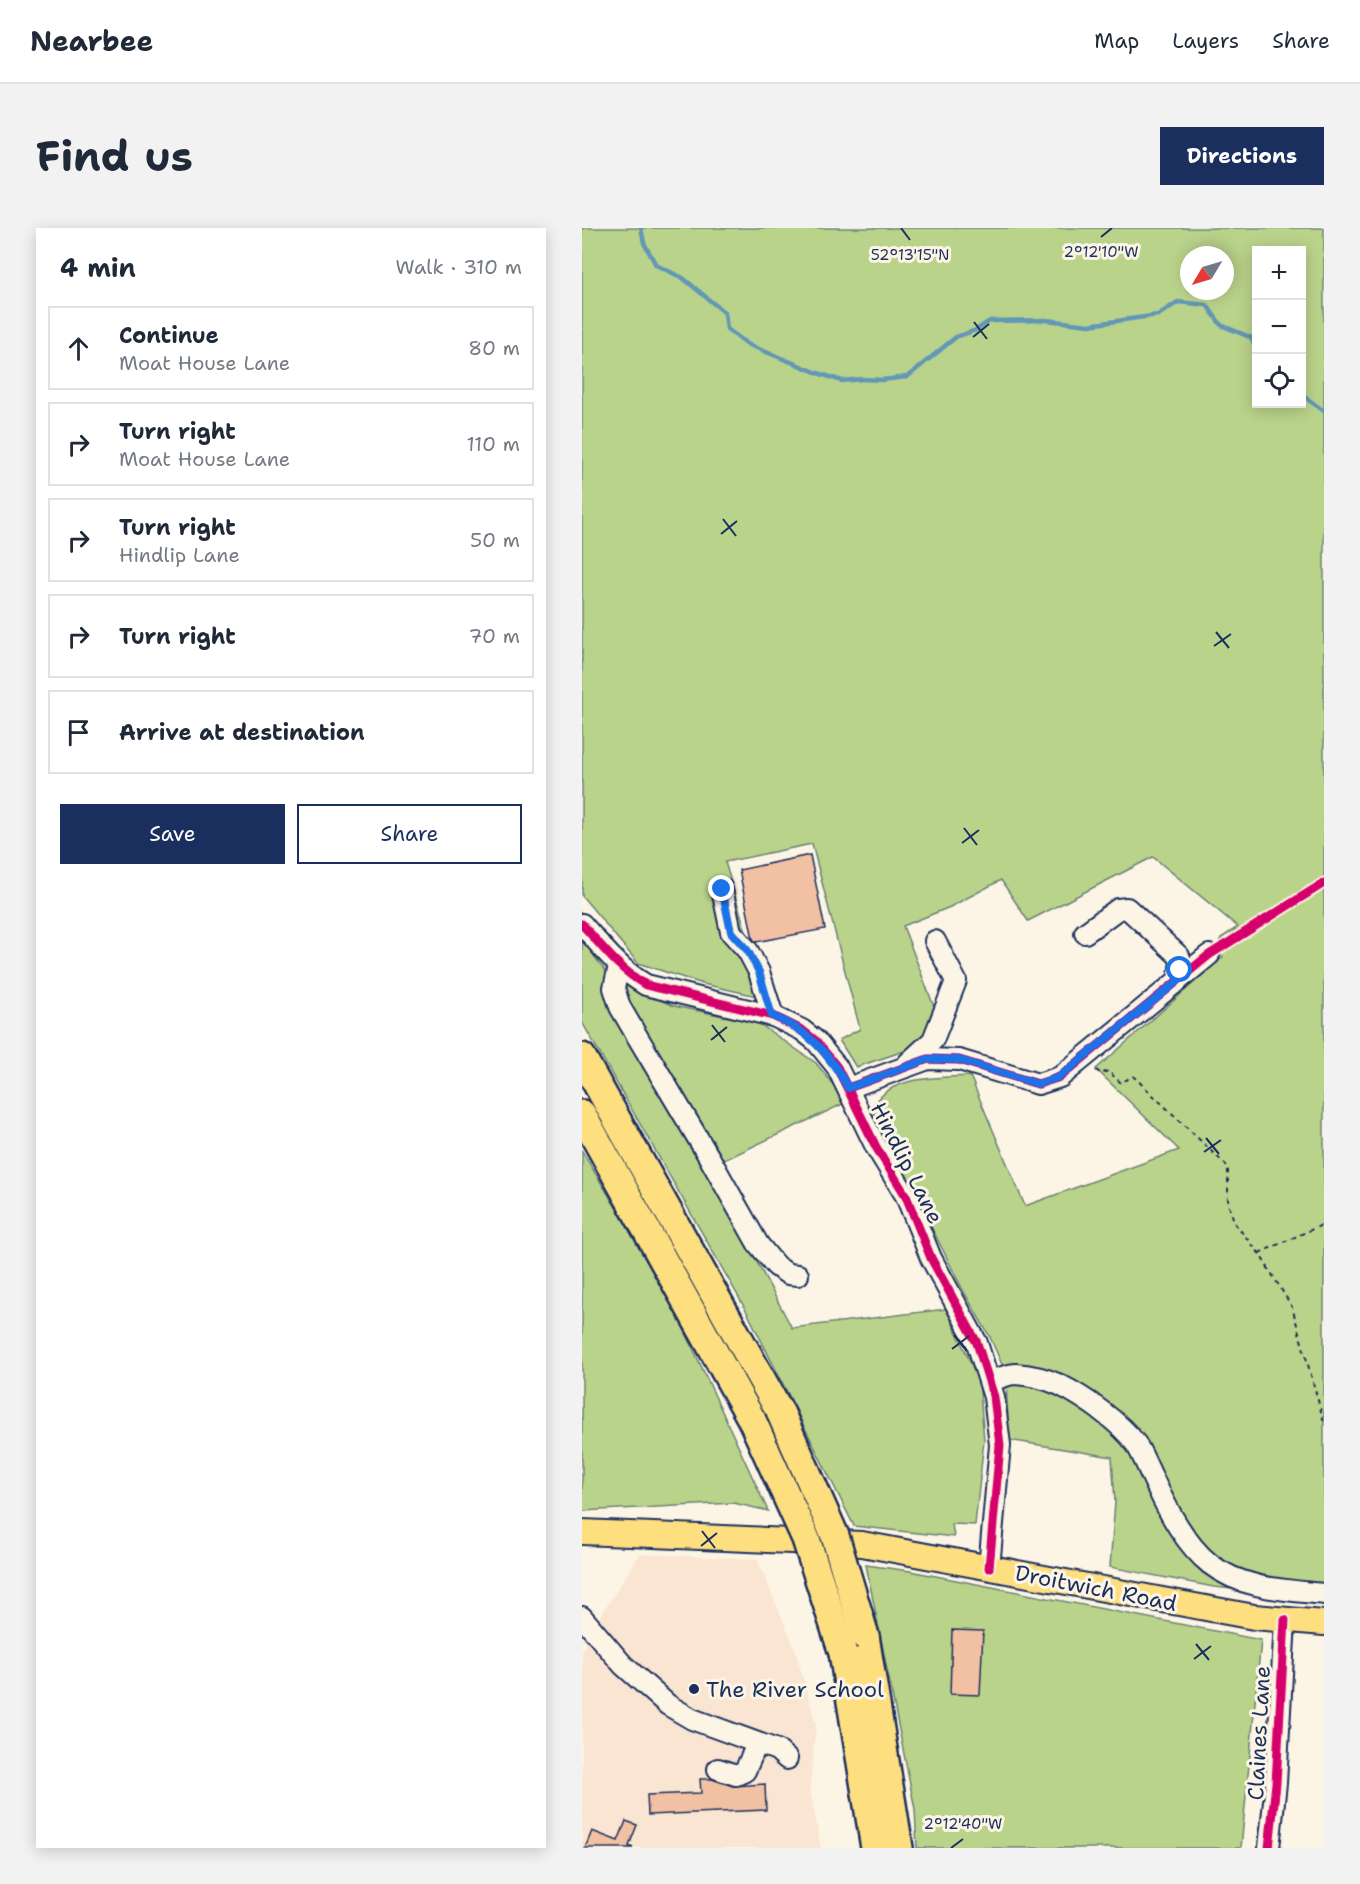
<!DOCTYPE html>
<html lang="en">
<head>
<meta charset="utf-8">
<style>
  body { margin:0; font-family:"Shantell Sans",sans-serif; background:#f2f2f3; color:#1f2937 }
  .controls { position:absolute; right:18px; top:18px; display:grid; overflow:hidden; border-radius:0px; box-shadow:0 3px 15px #0003 }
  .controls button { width:54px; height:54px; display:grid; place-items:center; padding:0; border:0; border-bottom:2px solid #e0e1e3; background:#fff; color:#1f2937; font:30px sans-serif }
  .compass { position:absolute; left:598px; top:18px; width:54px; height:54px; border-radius:50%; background:#fff; box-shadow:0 3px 15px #0003; rotate:232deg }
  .stop { position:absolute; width:18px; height:18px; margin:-14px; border:4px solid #1a73e8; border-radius:50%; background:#fff }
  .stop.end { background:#1a73e8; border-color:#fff; box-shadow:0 2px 6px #0008 }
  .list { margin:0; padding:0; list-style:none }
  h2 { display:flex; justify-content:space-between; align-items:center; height:78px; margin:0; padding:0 24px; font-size:26px }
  h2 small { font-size:20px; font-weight:400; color:#747a83 }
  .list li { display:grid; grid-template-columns:39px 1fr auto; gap:18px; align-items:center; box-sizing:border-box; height:84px; margin:0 12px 12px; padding:0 12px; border:2px solid #e0e1e3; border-radius:0px }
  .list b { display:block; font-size:22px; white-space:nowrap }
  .list p { margin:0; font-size:20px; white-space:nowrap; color:#747a83 }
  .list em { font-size:20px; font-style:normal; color:#747a83 }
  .actions { display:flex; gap:12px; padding:18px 24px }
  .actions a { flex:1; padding:14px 0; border:2px solid #1b2f5e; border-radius:0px; text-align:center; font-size:21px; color:#1b2f5e }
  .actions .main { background:#1b2f5e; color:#fff }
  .icon { flex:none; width:33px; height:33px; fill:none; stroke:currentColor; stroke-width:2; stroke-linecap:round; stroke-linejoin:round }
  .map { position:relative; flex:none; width:742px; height:1620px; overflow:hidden; border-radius:0px }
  header { display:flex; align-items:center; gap:36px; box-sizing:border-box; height:84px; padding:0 30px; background:#fff; border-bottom:2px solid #e0e1e3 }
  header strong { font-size:28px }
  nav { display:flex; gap:33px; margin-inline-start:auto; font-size:21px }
  .intro { display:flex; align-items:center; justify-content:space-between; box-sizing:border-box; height:144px; padding:0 36px }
  h1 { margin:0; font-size:42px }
  .button { padding:15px 27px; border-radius:0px; background:#1b2f5e; color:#fff; font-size:21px; font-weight:700 }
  main { display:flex; gap:36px; padding:0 36px }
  aside { flex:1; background:#fff; border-radius:0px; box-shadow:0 3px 15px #0003 }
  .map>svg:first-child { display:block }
  .built { fill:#f9e5d1 }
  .green { fill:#bad38a; stroke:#6a8174; stroke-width:1.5; fill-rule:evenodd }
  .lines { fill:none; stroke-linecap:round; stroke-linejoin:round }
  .stream { stroke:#6297b7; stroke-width:4.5 }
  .building { fill:#f2c0a2; stroke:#1b2f5e; stroke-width:1.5 }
  .minor-casing { stroke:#1b2f5e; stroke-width:24 }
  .major-casing { stroke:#1b2f5e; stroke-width:28 }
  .highway-casing { stroke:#1b2f5e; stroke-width:32 }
  .path { stroke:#1b2f5e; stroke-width:2; stroke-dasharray:4.5 4.5; stroke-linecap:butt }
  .minor { stroke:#fcf5e5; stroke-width:20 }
  .major { stroke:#fedf80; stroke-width:24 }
  .highway { stroke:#fedf80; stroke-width:27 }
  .highway-bridge-casing { stroke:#1b2f5e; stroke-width:32; stroke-linecap:butt }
  .highway-bridge { stroke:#fedf80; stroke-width:27 }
  .cycleway-casing { stroke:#fcf5e5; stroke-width:13 }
  .cycleway { stroke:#d6006c; stroke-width:9 }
  .route { stroke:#1a73e8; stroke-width:8 }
  .ticks { fill:none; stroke:#1b2f5e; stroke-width:2 }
  .poi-dot { fill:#1b2f5e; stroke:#fcf5e5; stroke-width:2 }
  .labels { text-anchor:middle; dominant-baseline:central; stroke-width:6; stroke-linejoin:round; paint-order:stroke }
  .street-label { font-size:22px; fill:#1b2f5e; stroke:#fcf5e5 }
  .poi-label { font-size:22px; fill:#1b2f5e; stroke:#fcf5e5; text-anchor:start }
  .ticks-label { font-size:15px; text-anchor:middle; fill:#1b2f5e; stroke:#fcf5e5; stroke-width:6; stroke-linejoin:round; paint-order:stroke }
</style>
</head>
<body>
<header>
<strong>Nearbee</strong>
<nav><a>Map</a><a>Layers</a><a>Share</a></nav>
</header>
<div class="intro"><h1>Find us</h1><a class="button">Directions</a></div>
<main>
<aside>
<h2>4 min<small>Walk · 310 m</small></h2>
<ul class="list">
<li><svg class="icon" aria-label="ahead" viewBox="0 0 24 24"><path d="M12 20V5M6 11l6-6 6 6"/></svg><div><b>Continue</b><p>Moat House Lane</p></div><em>80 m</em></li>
<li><svg class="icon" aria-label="right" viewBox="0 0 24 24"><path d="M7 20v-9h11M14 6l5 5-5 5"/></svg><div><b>Turn right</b><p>Moat House Lane</p></div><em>110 m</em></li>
<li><svg class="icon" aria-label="right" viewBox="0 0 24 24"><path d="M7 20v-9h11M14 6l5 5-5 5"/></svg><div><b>Turn right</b><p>Hindlip Lane</p></div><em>50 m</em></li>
<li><svg class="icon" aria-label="right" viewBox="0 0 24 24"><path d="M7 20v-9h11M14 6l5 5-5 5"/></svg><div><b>Turn right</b></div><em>70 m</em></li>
<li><svg class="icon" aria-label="arrive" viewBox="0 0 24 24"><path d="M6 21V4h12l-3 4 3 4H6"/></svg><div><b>Arrive at destination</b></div></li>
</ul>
<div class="actions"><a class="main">Save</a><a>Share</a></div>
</aside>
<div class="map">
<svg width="742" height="1620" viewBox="0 0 742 1620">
  <rect width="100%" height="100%" fill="#fcf5e5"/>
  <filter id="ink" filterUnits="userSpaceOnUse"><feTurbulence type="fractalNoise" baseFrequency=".0167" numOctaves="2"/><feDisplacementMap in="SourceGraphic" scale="12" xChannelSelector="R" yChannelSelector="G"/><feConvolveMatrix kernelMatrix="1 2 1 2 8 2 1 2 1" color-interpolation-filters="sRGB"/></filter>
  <g filter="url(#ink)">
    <polygon class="built" points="58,1326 175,1331 212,1418 234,1496 228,1562 239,1620 0,1620 0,1425 9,1402"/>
    <g class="green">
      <path d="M 0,0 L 742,0 L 742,1371 L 632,1359 L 528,1339 L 533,1274 L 530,1229 L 427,1212 L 424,1152 L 421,1139 L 408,1109 L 382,1064 L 291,883 C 300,847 358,850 388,848 L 443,978 L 597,922 L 514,841 L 641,729 L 634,720 L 639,710 L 656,699 L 571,629 L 446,693 L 419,652 L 368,679 L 321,698 L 356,789 L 337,818 L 274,839 L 257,812 L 278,801 L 230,616 L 143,634 L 184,770 L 121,756 L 56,735 L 0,668 ZM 674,22 L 720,22 L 720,176 L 674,176 ZM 607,27 L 643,27 L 643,63 L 607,63 Z"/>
      <polygon points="0,712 30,752 92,778 176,795 234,835 265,874 125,940 210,1100 364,1081 397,1153 402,1212 393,1297 370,1296 372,1309 272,1298 164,1082 0,794"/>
      <polygon points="0,923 85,1064 186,1283 152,1275 0,1283"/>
      <polygon points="284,1337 328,1343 679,1412 659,1620 335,1620 333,1581"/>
    </g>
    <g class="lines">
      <g class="stream">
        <polyline points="59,0 62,15 74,37 101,50 143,85 145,101 167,117 236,145 260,153 280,151 300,152 325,149 374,109 394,102 408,93 464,92 507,97 576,87 596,74 625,77 639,97 670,110 674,121"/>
        <polyline points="720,167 742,183"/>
      </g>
    </g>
    <g class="building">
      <polygon points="228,627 243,701 174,714 171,711 157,642"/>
      <polygon points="370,1402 401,1403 398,1467 368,1466"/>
      <polygon points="118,1551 130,1551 151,1558 183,1556 184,1582 66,1587 65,1567 119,1565"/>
      <polygon points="44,1593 55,1597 47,1618 51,1620 3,1620 10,1603 36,1613"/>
    </g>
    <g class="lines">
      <defs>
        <g id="minor">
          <polyline points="140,661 149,704 166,723 177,744 191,788"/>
          <path d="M 0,696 C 20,719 38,742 64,757 L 191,788 L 220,802 L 234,813 L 255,839 L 294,919 L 324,968 L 349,1030 L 395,1115 L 412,1169 L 418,1217 L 407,1340"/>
          <polyline points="503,705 536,681 545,680 597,728 599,733 596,753"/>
          <polyline points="37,738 32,760 38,779 52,803 127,929 176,1016 194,1038 206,1046 216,1047"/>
          <polyline points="326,835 351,812 374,753 353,713"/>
          <polyline points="266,860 346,831 377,832 456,856 478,849 627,727"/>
          <path d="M 408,1154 C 415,1151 425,1146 434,1146 C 448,1147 465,1151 478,1157 C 502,1169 538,1194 554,1216 C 562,1229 567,1243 574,1257 C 587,1285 604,1317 628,1336 C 660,1361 703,1362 742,1366"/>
          <polyline points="0,1389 41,1437 86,1477 110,1491 195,1522 205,1531"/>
          <polyline points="136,1541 154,1547 163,1543 175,1516"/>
          <polyline points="687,1620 694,1555 703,1392"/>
        </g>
        <polyline id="major" points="0,1304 280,1316 672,1389 742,1395"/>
        <g id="highway">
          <polyline points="0,829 199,1186"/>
          <polyline points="0,886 170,1192"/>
          <polyline points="283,1408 317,1620"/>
          <polyline points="261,1425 293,1620"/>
        </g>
      </defs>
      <use href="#minor" class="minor-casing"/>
      <use href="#major" class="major-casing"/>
      <use href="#highway" class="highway-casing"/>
      <g class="path">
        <polyline points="514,842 519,846 526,843 539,855 551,848 646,939 646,975 653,996 677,1025 710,1079 742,1194"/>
        <polyline points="677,1025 742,996"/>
      </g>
      <use href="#minor" class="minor"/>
      <use href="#major" class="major"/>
      <use href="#highway" class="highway"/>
      <defs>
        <g id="highway-bridge">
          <polyline points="199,1186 253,1308 283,1408"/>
          <polyline points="170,1192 224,1311 261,1425"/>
        </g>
      </defs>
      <use href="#highway-bridge" class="highway-bridge-casing"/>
      <use href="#highway-bridge" class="highway-bridge"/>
      <defs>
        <g id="cycleway">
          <path d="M 0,696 C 20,719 38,742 64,757 L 191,788 L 220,802 L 234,813 L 255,839 L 294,919 L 324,968 L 349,1030 L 395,1115 L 412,1169 L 418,1217 L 407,1340"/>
          <polyline points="266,860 346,831 377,832 456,856 478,849 627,727 742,655"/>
          <polyline points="687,1620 694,1555 703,1392"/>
        </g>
      </defs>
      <use href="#cycleway" class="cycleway-casing"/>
      <use href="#cycleway" class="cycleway"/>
    </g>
  </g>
  <g class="lines" filter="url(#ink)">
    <path class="route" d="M 140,661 L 149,704 L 166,723 L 177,744 L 190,788 C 227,802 248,827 266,860 L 346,831 L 377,832 L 456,856 L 477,849 L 596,753 L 598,742"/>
  </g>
  <path class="ticks" d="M 319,0 L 328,12M 519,9 L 530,0M 392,94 L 405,111M 391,109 L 407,96M 141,291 L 154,308M 139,306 L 155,293M 634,404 L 647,420M 632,418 L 649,406M 382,600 L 395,617M 380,615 L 397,602M 130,797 L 143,814M 129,812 L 145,799M 624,910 L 637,926M 622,924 L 639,912M 372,1107 L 385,1123M 370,1121 L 387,1108M 120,1303 L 133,1320M 119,1318 L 135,1305M 614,1416 L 627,1432M 612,1431 L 629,1418M 369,1620 L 381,1611"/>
  <circle class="poi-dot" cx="112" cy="1461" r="6"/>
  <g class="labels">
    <g class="street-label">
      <text transform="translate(325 935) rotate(63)">Hindlip Lane</text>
      <text transform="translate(514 1360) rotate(11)">Droitwich Road</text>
      <text transform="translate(677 1505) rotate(-87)">Claines Lane</text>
    </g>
    <g class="poi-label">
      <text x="124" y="1461">The River School</text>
    </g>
  </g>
  <g class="ticks-label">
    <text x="519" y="29">2°12'10"W</text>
    <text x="328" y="32">52°13'15"N</text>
    <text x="381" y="1601">2°12'40"W</text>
  </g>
</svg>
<div class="controls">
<button>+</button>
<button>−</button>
<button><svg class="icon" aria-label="locate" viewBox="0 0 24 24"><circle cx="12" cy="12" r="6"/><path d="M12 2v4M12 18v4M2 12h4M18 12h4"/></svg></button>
</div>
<svg class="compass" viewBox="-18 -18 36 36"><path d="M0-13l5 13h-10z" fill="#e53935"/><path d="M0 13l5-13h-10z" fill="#747a83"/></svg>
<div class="stop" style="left:598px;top:742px"></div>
<div class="stop end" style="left:140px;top:661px"></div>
</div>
</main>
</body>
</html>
